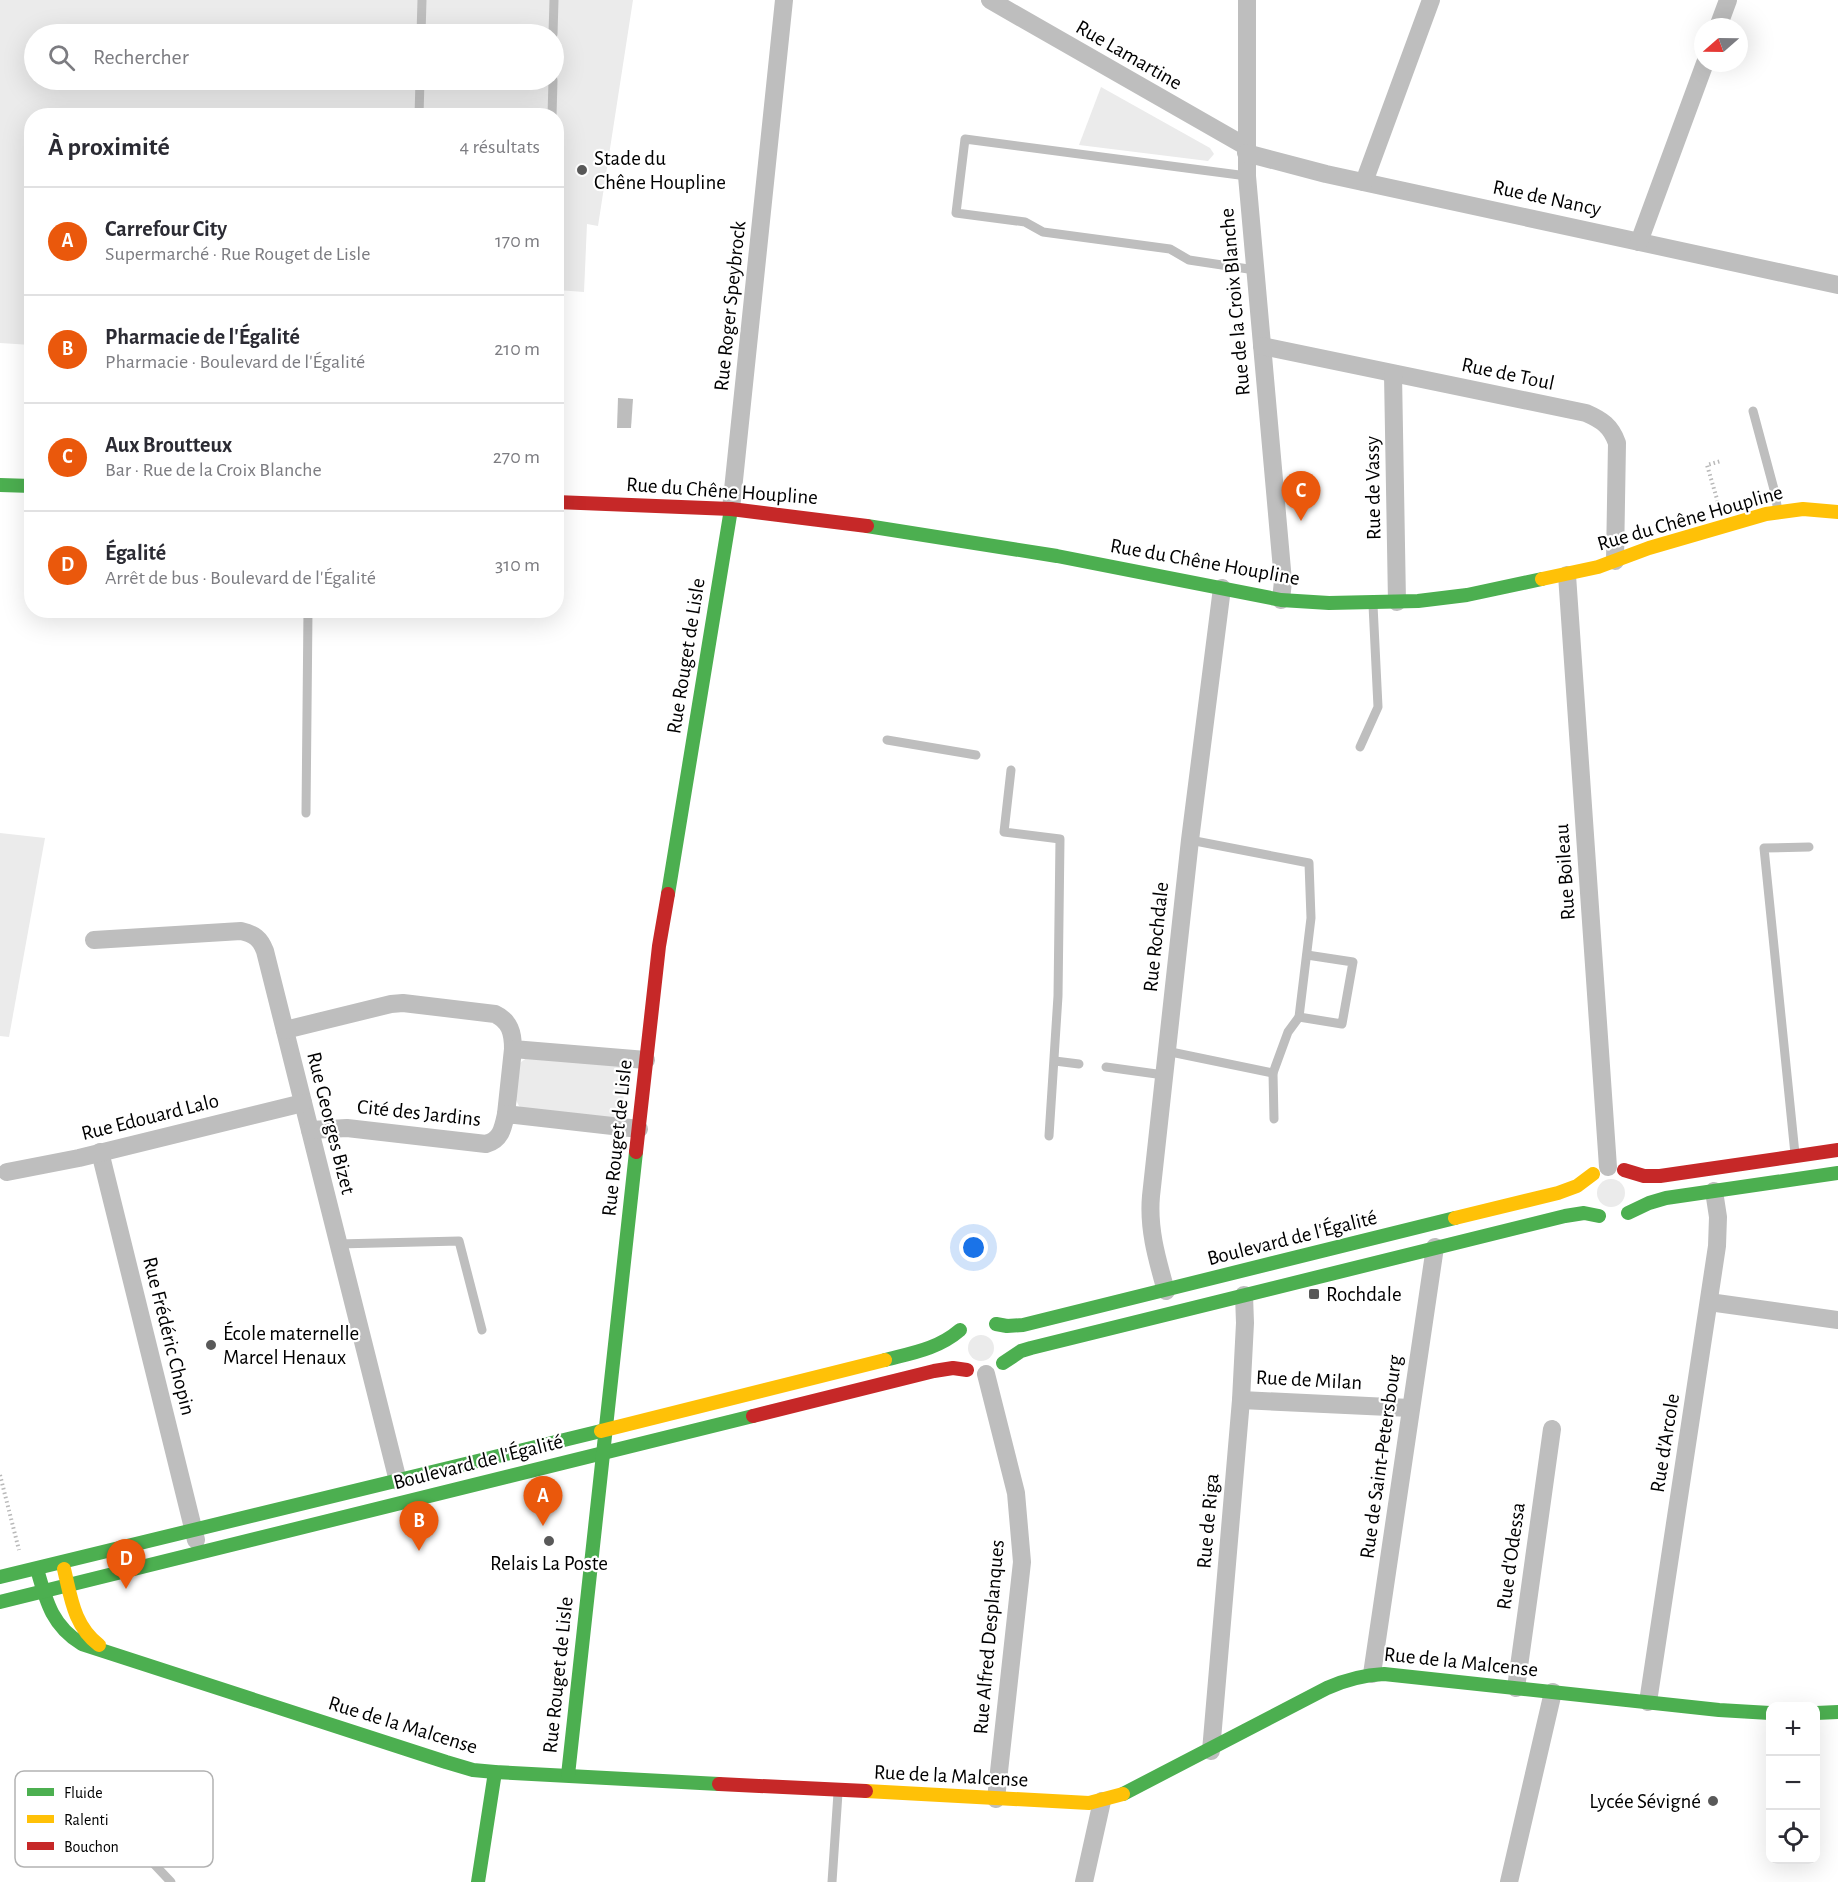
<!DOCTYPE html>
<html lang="fr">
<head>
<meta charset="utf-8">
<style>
  body { margin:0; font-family:"Alegreya Sans",sans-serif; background:#f7f7f7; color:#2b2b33 }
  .controls { position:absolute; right:18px; bottom:18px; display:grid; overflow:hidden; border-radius:12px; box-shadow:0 6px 24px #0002 }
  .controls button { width:54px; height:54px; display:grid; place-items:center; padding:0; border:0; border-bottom:2px solid #e1e1e2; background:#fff; color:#2b2b33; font:30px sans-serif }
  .compass { position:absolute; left:1694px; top:18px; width:54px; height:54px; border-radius:50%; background:#fff; box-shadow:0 6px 24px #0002; rotate:250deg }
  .you { position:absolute; left:974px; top:1248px; width:21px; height:21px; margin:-15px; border:4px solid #fff; border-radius:50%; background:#1a73e8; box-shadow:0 0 0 9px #1a73e833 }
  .badge { display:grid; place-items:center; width:39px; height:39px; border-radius:50%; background:#ea580c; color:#fff; font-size:20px; font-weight:700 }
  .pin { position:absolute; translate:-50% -50px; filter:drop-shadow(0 2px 3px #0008) }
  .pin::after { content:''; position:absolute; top:32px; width:21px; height:18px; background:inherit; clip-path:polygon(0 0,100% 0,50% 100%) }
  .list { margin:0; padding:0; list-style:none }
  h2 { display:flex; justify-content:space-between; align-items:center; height:78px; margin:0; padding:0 24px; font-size:26px }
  h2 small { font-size:20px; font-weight:400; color:#7c7c81 }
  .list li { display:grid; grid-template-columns:39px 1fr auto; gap:18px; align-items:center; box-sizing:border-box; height:108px; padding:0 24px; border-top:2px solid #e1e1e2 }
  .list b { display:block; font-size:22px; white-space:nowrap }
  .list p { margin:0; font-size:20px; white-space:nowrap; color:#7c7c81 }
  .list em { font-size:20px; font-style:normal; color:#7c7c81 }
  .icon { flex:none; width:33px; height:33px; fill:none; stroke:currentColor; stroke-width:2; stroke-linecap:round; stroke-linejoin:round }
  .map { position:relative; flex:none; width:1838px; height:1882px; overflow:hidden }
  .search { position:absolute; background:#fff; box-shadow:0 6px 24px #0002; left:24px; top:24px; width:540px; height:66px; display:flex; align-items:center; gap:15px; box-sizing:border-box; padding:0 21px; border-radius:33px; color:#7c7c81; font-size:22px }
  .panel { position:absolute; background:#fff; box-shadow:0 6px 24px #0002; left:24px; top:108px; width:540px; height:510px; border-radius:24px }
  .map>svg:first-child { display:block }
  .green { fill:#ebebeb; fill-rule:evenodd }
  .water { fill:#bdbdbd }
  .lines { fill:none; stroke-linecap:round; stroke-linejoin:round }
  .path { stroke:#b9b9b9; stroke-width:4; stroke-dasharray:1.5 3; stroke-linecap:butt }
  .lane { stroke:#bebebe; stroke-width:9 }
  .street { stroke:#bebebe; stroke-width:18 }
  .fast { stroke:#4caf50; stroke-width:14 }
  .slow { stroke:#ffc107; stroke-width:14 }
  .jam { stroke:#c62828; stroke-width:14 }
  .poi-dot { fill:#595959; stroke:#fff; stroke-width:2 }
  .labels { text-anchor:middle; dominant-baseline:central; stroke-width:4.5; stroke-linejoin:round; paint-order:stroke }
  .street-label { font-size:21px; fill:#000; stroke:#fff }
  .poi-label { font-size:21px; fill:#000; stroke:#fff; text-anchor:start }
  .key { fill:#fff; stroke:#b2b2b2; stroke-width:1.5 }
  .key-label { font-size:16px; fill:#000 }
</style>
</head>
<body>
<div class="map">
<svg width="1838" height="1882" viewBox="0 0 1838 1882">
  <rect width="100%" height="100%" fill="#fff"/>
  <g class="green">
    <path d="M 0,0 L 633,0 L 598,226 L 587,224 L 584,292 L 557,290 L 556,116 L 32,116 L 31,345 L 0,343 ZM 34,34 L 554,34 L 554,80 L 34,80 Z"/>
    <polygon points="1101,87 1210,148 1214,154 1208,161 1079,145"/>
    <polygon points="0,833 45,838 9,1037 0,1036"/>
    <polygon points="531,1055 627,1064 621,1122 527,1111 519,1106 514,1096 516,1069 521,1062"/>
    <circle cx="1611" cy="1193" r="14"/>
    <circle cx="981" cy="1348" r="13"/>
  </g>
  <polygon class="water" points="618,398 633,399 631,428 617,428"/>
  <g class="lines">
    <g class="path">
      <polyline points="1719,506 1707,465 1721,461"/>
      <polyline points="0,1475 19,1550"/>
    </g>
    <g class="lane">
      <polyline points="421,34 422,0"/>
      <polyline points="553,34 554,0"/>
      <polyline points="419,116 420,80"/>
      <polyline points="552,116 553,80"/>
      <polyline points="1247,176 965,139 956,213 1025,222 1043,232 1170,249 1189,260 1255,270"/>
      <polyline points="1753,411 1775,493 1778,512"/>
      <polyline points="887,740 976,755"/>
      <polyline points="1360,747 1378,707 1373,605"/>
      <polyline points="1011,770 1004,832 1060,839 1058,996 1049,1136"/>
      <polyline points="306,813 308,610"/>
      <polyline points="1190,840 1309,863 1311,918 1299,1017 1288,1032 1273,1073 1274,1119"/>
      <polyline points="1299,1017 1342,1024 1353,962 1307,955"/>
      <polyline points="1166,1051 1273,1073"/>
      <polyline points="1055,1061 1079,1064"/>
      <polyline points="1106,1067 1164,1075"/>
      <polyline points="1795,1154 1764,848 1809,847"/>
      <polyline points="338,1244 459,1241 482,1330"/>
      <polyline points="59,1798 121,1829 171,1882"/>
      <polyline points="832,1882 838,1793"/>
    </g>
    <g class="street">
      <polyline points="990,0 1247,147"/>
      <polyline points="1247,0 1247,176 1283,581 1281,600"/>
      <polyline points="1718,27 1728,0"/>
      <polyline points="1246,153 1326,174 1838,285"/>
      <polyline points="1364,182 1431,0"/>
      <polyline points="1639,242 1705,63"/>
      <path d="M 1262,346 L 1586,413 C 1602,420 1611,426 1617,443 L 1615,561"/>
      <polyline points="1393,374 1397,602"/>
      <polyline points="731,509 784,0"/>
      <polyline points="1567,575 1608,1167"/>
      <path d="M 94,940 L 241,931 C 254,934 260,938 265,951 L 398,1481"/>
      <path d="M 285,1030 L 391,1004 L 403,1003 L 495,1014 C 510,1021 513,1033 513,1049 L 646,1060"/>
      <polyline points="506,1114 513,1049"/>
      <path d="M 310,1130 L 347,1128 L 486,1144 C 501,1140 503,1128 506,1114 L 639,1129"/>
      <polyline points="100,1152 196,1540"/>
      <polyline points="7,1172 79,1158 303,1103"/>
      <path d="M 1166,1291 C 1157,1259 1148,1229 1151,1196 L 1190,840 L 1222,588"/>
      <polyline points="1709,1302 1838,1320"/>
      <polyline points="986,1374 1016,1493 1022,1562 996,1799"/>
      <polyline points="1241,1400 1410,1408"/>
      <polyline points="1372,1674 1435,1247"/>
      <polyline points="1516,1688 1552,1429"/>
      <polyline points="1648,1702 1717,1246 1718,1217 1714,1191"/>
      <polyline points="1211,1751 1241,1400 1245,1323 1244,1295"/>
      <polyline points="1084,1882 1102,1801"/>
      <polyline points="1509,1882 1553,1692"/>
    </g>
    <g class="fast">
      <polyline points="0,485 32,486"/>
      <polyline points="867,526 1057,556 1281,600 1329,603 1418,601 1467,595 1542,579"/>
      <polyline points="668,894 731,509"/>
      <polyline points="1628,1213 1649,1203 1666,1198 1838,1173"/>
      <polyline points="996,1324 1007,1326 1023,1325 1455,1218"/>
      <path d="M 885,1360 C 912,1353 938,1349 960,1330"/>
      <polyline points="1003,1363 1021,1351 1031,1348 1565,1216 1584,1213 1599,1216"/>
      <path d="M 37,1569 C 46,1601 52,1626 82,1644 L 446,1762 L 473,1770 L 495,1772 L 719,1784"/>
      <polyline points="0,1577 601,1431"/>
      <polyline points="0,1602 753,1416"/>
      <polyline points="1816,1713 1838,1712"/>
      <polyline points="568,1775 636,1152"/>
      <path d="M 1123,1794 L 1327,1688 C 1345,1680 1364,1675 1384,1674 L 1719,1710 L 1770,1713"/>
      <polyline points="478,1882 495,1772"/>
    </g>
    <g class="slow">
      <polyline points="1542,579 1598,567 1649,548 1766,514 1803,509 1838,512"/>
      <polyline points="1455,1218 1558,1193 1577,1186 1593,1174"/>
      <polyline points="601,1431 885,1360"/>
      <path d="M 64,1569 C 71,1598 74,1626 99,1645"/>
      <polyline points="866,1791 1089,1803 1123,1794"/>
    </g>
    <g class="jam">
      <polyline points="556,502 731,509 867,526"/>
      <polyline points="636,1152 659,946 668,894"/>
      <polyline points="1624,1170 1644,1176 1660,1176 1838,1150"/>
      <polyline points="753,1416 934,1371 953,1368 967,1370"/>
      <polyline points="719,1784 866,1791"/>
    </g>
  </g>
  <g class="poi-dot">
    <circle cx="582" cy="170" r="6"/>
    <rect x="1308" y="1288" width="12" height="12" rx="3"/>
    <circle cx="211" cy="1345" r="6"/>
    <circle cx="549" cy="1541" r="6"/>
    <circle cx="1713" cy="1801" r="6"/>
  </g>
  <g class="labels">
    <g class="street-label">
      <text transform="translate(1129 55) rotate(30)">Rue Lamartine</text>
      <text transform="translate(1547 198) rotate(12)">Rue de Nancy</text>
      <text transform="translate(1235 302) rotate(-95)">Rue de la Croix Blanche</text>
      <text transform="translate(730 306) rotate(-84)">Rue Roger Speybrock</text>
      <text transform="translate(1508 374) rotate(12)">Rue de Toul</text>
      <text transform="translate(1373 488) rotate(-91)">Rue de Vassy</text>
      <text transform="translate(722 491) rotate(4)">Rue du Chêne Houpline</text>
      <text transform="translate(1690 518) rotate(-16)">Rue du Chêne Houpline</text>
      <text transform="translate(1205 562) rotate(10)">Rue du Chêne Houpline</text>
      <text transform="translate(686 656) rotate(-81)">Rue Rouget de Lisle</text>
      <text transform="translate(1565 872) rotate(-94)">Rue Boileau</text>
      <text transform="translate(1156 937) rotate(-84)">Rue Rochdale</text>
      <text transform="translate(419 1113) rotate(6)">Cité des Jardins</text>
      <text transform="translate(150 1117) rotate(-14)">Rue Edouard Lalo</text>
      <text transform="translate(331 1123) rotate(76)">Rue Georges Bizet</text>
      <text transform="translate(617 1138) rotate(-84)">Rue Rouget de Lisle</text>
      <text transform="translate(1292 1238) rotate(-14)">Boulevard de l'Égalité</text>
      <text transform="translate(169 1336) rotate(76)">Rue Frédéric Chopin</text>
      <text transform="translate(1309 1380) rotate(3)">Rue de Milan</text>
      <text transform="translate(1665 1443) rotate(-81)">Rue d'Arcole</text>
      <text transform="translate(1381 1457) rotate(-82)">Rue de Saint-Petersbourg</text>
      <text transform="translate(478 1462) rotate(-14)">Boulevard de l'Égalité</text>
      <text transform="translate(1208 1521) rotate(-85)">Rue de Riga</text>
      <text transform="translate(1511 1556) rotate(-82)">Rue d'Odessa</text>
      <text transform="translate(989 1637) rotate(-85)">Rue Alfred Desplanques</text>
      <text transform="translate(1461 1662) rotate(6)">Rue de la Malcense</text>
      <text transform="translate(558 1675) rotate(-84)">Rue Rouget de Lisle</text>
      <text transform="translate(403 1725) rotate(17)">Rue de la Malcense</text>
      <text transform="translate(951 1776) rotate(3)">Rue de la Malcense</text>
    </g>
    <g class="poi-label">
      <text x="594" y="158">Stade du<tspan x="594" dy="24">Chêne Houpline</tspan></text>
      <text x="1326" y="1294">Rochdale</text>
      <text x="223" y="1333">École maternelle<tspan x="223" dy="24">Marcel Henaux</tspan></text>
      <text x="549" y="1563" text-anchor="middle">Relais La Poste</text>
      <text x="1701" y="1801" text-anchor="end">Lycée Sévigné</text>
    </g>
  </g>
  <rect x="15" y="1771" width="198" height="96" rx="9" class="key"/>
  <rect x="27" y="1788" width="27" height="8" fill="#4caf50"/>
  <rect x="27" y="1815" width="27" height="8" fill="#ffc107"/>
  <rect x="27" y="1842" width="27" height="8" fill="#c62828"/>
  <g class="key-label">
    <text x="64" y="1798">Fluide</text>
    <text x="64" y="1825">Ralenti</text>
    <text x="64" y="1852">Bouchon</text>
  </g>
</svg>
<div class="controls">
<button>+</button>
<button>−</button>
<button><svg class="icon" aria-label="locate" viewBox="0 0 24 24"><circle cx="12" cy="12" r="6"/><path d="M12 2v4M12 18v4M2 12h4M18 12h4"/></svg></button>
</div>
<svg class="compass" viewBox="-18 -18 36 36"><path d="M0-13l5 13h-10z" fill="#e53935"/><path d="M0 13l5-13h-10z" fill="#7c7c81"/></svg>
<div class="you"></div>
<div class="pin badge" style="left:543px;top:1526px">A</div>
<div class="pin badge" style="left:419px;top:1551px">B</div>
<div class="pin badge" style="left:1301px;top:521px">C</div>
<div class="pin badge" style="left:126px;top:1589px">D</div>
<div class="search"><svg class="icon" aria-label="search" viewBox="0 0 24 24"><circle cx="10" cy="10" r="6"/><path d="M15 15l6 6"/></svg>Rechercher</div>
<section class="panel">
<h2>À proximité<small>4 résultats</small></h2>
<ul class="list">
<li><span class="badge">A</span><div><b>Carrefour City</b><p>Supermarché · Rue Rouget de Lisle</p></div><em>170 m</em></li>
<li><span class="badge">B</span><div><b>Pharmacie de l'Égalité</b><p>Pharmacie · Boulevard de l'Égalité</p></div><em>210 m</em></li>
<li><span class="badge">C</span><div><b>Aux Broutteux</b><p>Bar · Rue de la Croix Blanche</p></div><em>270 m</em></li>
<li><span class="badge">D</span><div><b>Égalité</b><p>Arrêt de bus · Boulevard de l'Égalité</p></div><em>310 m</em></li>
</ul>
</section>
</div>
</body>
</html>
